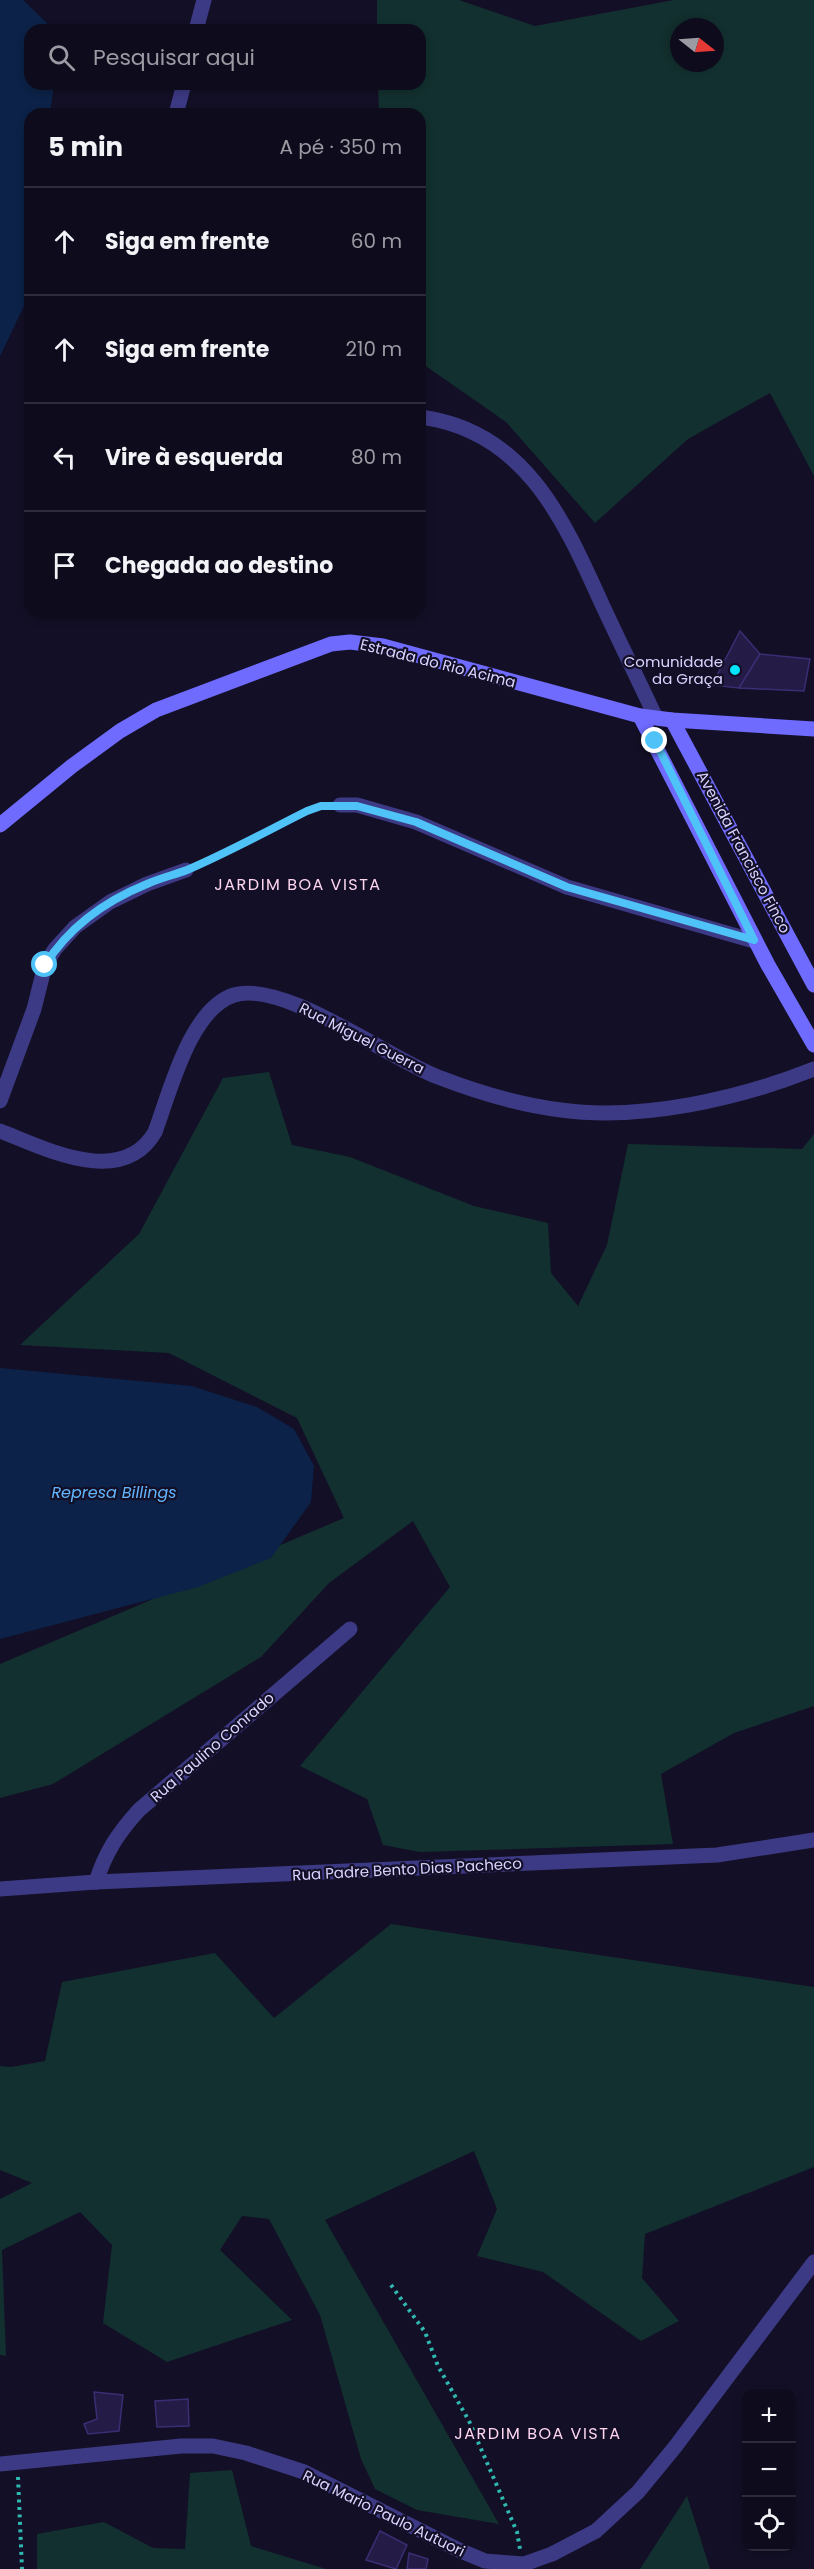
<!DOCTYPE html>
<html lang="pt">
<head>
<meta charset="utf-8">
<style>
  body { margin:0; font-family:Poppins,sans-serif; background:#171425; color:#f1f3f6 }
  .controls { position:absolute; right:18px; bottom:18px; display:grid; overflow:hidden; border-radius:12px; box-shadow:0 3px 9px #0003 }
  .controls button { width:54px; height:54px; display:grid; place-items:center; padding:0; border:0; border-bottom:2px solid #2e2b3b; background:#0e0b1c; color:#f1f3f6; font:30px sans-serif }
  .compass { position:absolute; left:670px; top:18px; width:54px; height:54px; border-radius:50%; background:#0e0b1c; box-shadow:0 3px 9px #0003; rotate:107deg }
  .stop { position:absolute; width:18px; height:18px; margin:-14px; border:4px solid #4fc3f7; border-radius:50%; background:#fff }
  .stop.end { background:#4fc3f7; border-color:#fff; box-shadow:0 2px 6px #0008 }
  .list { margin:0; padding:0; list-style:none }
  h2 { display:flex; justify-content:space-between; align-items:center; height:78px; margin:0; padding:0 24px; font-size:26px }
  h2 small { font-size:20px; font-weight:400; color:#9b9ba3 }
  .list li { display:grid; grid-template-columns:39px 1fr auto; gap:18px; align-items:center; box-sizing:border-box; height:108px; padding:0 24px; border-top:2px solid #2e2b3b }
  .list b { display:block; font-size:22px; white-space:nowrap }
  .list em { font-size:20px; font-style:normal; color:#9b9ba3 }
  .icon { flex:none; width:33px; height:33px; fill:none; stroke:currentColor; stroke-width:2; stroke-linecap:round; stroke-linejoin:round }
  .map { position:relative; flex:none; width:814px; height:2569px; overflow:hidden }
  .search { position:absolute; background:#0e0b1c; box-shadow:0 3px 9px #0003; left:24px; top:24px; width:402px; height:66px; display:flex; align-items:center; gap:15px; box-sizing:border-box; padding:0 21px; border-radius:18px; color:#9b9ba3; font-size:22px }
  .panel { position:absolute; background:#0e0b1c; box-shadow:0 3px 9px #0003; left:24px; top:108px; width:402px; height:510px; border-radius:18px }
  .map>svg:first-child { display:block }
  .green { fill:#12302f; fill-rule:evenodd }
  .water { fill:#0c2248 }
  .building { fill:#241b47; stroke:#3b2d73; stroke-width:1.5 }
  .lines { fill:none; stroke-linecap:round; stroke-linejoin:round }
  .path { stroke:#2fb8b0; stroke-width:4; stroke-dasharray:3 4.5; stroke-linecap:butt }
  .street { stroke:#3d3a85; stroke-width:15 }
  .secondary { stroke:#6f6bff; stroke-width:15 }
  .route { stroke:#4fc3f7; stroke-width:8 }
  .poi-dot { fill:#00e5ff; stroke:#130f26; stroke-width:2 }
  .labels { text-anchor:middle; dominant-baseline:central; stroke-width:4.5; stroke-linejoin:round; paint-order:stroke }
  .poi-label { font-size:15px; fill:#d9d4ff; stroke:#130f26; text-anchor:end }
  .street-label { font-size:15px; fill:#d9d4ff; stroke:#130f26 }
  .neighbourhood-label { font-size:16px; letter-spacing:1.5px; fill:#ffd6f0; stroke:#130f26 }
  .water-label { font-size:16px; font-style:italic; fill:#62b6ff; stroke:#130f26 }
</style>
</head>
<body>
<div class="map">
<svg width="814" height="2569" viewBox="0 0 814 2569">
  <rect width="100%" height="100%" fill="#130f26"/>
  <g class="green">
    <path d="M 377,0 L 459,0 L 535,26 L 674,0 L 814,0 L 814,476 L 770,393 L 688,439 L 595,523 L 506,422 L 420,362 L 420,114 L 379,114 L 378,84 L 420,84 L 420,30 L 377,30 ZM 679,27 L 715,27 L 715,63 L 679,63 Z"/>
    <polygon points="269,1072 292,1145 350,1157 474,1206 548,1223 551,1273 578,1306 607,1245 628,1144 802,1149 814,1134 814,1706 734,1733 661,1774 673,1844 420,1852 383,1845 367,1799 300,1766 450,1587 413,1521 329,1583 261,1657 53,1784 0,1798 0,1664 344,1518 297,1418 169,1353 20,1345 139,1234 223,1078"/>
    <polygon points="391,1924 814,1987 814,2167 645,2234 642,2278 679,2321 641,2341 543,2272 477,2256 497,2209 474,2151 325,2220 499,2524 417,2510 375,2489 361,2459 320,2315 269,2219 242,2216 220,2250 292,2320 167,2362 103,2323 112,2245 80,2212 2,2250 6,2356 0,2355 0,2199 32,2183 0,2170 0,2066 11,2067 45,2061 62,1982 215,1953 274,2018"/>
    <polygon points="232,2470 251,2546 326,2569 37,2569 37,2534 104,2522 153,2548 185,2549 190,2473"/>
    <polygon points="687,2496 710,2569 640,2569"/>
  </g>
  <g class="water">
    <polygon points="0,0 23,0 47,23 48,30 30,30 30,84 54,84 50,114 30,114 30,268 26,302 0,356"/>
    <polygon points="0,1368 192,1386 257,1407 294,1429 314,1466 311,1502 271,1558 198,1587 0,1639"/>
  </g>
  <g class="building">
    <polygon points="740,631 760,654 739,688 712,685"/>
    <polygon points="760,654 810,659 804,691 739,688"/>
    <polygon points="94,2392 123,2395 119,2431 88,2434 84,2424 97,2419"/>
    <polygon points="188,2399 189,2426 157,2427 155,2401"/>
    <polygon points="380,2531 407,2545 396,2569 366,2560"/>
    <polygon points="409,2553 428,2559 426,2569 407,2569"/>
  </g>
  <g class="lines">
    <g class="path">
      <polyline points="201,863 307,811 324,806"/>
      <polyline points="391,2285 425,2332 438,2366 469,2421 517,2532 520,2549"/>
      <polyline points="18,2477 22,2569"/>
    </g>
    <g class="street">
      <polyline points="196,30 204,0"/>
      <polyline points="176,114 184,84"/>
      <path d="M 420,417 C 524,430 563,518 601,602 C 619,641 638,679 656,718"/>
      <polyline points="340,805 357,805 416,822 567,887 754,941"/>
      <polyline points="0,1101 34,1009 45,965 55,949 75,927 110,902 147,884 186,870"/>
      <path d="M 0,1131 C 44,1148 122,1189 155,1132 C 170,1092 190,1009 234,995 C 284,980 388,1058 438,1077 C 477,1092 519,1105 561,1110 C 641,1121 739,1099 814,1069"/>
      <path d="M 96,1882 C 105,1853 118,1833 139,1810 L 350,1629"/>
      <polyline points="0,1889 96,1882 717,1855 814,1840"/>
      <polyline points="0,2464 181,2446 213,2446 246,2453 304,2472 461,2551 485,2561 524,2564 552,2554 596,2531 638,2492 675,2447 814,2262"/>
    </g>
    <g class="secondary">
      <polyline points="640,716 768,965 814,1045"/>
      <polyline points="672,720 814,985"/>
      <polyline points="0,825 72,766 120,731 156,710 331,644 350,642 383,646 640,716 672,720 814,729"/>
    </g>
  </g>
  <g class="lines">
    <path class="route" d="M 45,965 C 69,927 105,901 147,884 C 160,878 174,875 187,870 C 227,853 267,831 307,811 L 321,806 L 357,806 L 416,822 L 567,887 L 754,940 L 655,741"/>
  </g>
  <circle class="poi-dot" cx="735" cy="670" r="6"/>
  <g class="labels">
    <g class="poi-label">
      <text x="723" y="661">Comunidade<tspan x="723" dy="17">da Graça</tspan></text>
    </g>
    <g class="street-label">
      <text transform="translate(438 663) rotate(14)">Estrada do Rio Acima</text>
      <text transform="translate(744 852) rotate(62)">Avenida Francisco Finco</text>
      <text transform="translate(362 1038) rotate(27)">Rua Miguel Guerra</text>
      <text transform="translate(212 1747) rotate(-41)">Rua Paulino Conrado</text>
      <text transform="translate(407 1869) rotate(-3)">Rua Padre Bento Dias Pacheco</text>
      <text transform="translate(384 2513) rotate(26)">Rua Mario Paulo Autuori</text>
    </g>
    <g class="neighbourhood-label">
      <text x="298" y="884">JARDIM BOA VISTA</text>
      <text x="538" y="2433">JARDIM BOA VISTA</text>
    </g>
    <g class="water-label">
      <text x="114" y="1492">Represa Billings</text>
    </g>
  </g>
</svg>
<div class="controls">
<button>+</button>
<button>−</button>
<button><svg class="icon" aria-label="locate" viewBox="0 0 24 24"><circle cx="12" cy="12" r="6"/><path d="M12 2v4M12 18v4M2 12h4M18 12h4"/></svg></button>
</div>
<svg class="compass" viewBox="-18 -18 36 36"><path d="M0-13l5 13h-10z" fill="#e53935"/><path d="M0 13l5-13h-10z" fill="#9b9ba3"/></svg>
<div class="stop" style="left:45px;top:965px"></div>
<div class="stop end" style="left:655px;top:741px"></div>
<div class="search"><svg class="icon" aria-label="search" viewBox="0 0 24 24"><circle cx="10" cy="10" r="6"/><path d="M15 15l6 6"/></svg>Pesquisar aqui</div>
<section class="panel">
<h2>5 min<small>A pé · 350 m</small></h2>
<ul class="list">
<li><svg class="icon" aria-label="ahead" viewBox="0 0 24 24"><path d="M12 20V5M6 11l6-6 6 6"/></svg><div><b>Siga em frente</b></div><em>60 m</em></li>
<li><svg class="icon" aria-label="ahead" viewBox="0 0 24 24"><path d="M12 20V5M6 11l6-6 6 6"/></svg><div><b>Siga em frente</b></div><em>210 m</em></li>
<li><svg class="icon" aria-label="left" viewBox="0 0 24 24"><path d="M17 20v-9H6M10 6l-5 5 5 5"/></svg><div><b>Vire à esquerda</b></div><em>80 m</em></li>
<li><svg class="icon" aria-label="arrive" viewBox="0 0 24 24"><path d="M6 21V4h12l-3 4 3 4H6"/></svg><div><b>Chegada ao destino</b></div></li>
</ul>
</section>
</div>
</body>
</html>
